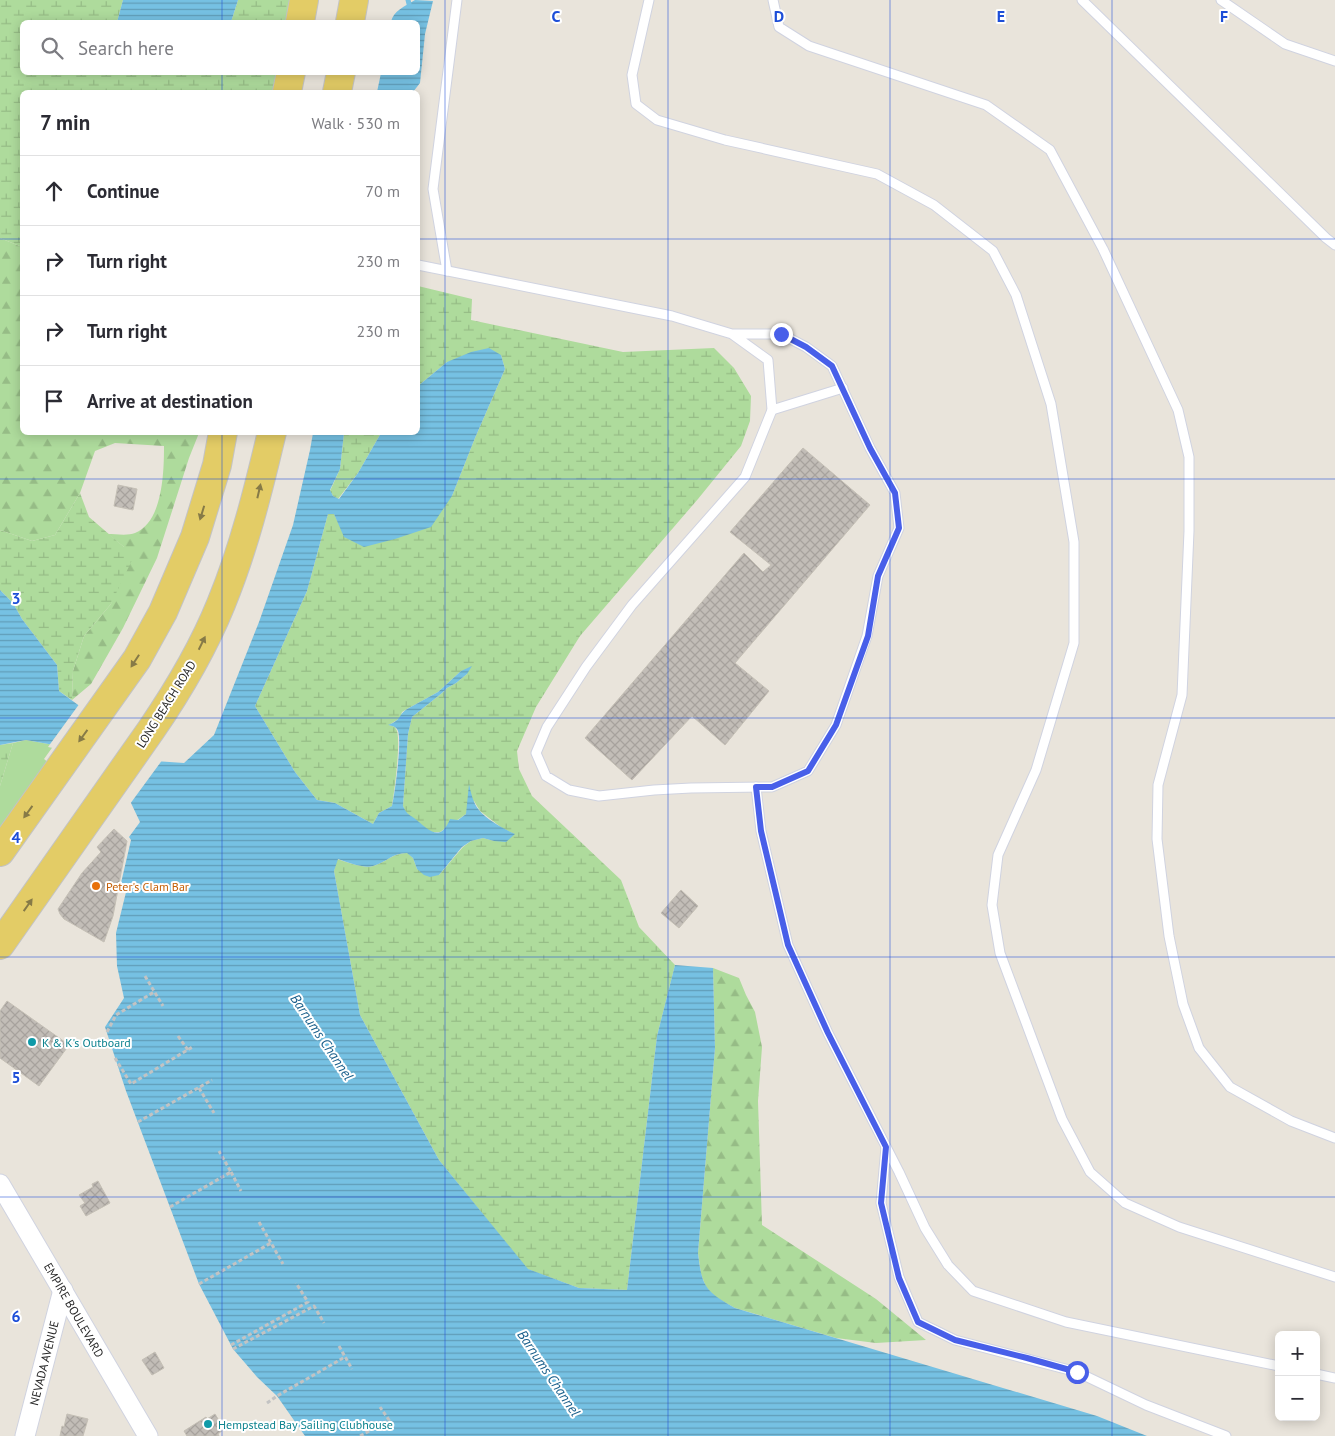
<!DOCTYPE html>
<html lang="en">
<head>
<meta charset="utf-8">
<style>
  body { margin:0; font-family:"PT Sans",sans-serif; background:#f2f2f3; color:#2b2b33 }
  .controls { position:absolute; right:15px; bottom:15px; display:grid; overflow:hidden; border-radius:8px; box-shadow:0 2px 12px #0003 }
  .controls button { width:45px; height:45px; display:grid; place-items:center; padding:0; border:0; border-bottom:1px solid #e1e1e2; background:#fff; color:#2b2b33; font:25px sans-serif }
  .stop { position:absolute; width:15px; height:15px; margin:-11px; border:4px solid #485fe9; border-radius:50%; background:#fff }
  .stop.end { background:#485fe9; border-color:#fff; box-shadow:0 1px 5px #0008 }
  .list { margin:0; padding:0; list-style:none }
  h2 { display:flex; justify-content:space-between; align-items:center; height:65px; margin:0; padding:0 20px; font-size:21px }
  h2 small { font-size:16px; font-weight:400; color:#7c7c81 }
  .list li { display:grid; grid-template-columns:32px 1fr auto; gap:15px; align-items:center; box-sizing:border-box; height:70px; padding:0 20px; border-top:1px solid #e1e1e2 }
  .list b { display:block; font-size:19px; white-space:nowrap }
  .list em { font-size:16px; font-style:normal; color:#7c7c81 }
  .icon { flex:none; width:28px; height:28px; fill:none; stroke:currentColor; stroke-width:2; stroke-linecap:round; stroke-linejoin:round }
  .map { position:relative; flex:none; width:1335px; height:1436px; overflow:hidden }
  .search { position:absolute; background:#fff; box-shadow:0 2px 12px #0003; left:20px; top:20px; width:400px; height:55px; display:flex; align-items:center; gap:12px; box-sizing:border-box; padding:0 18px; border-radius:8px; color:#7c7c81; font-size:19px }
  .panel { position:absolute; background:#fff; box-shadow:0 2px 12px #0003; left:20px; top:90px; width:400px; height:345px; border-radius:8px }
  .map>svg:first-child { display:block }
  .grass { fill:#aedb9c }
  .forest { fill:url(#forest-firs) }
  .wetland { fill:url(#wetland-marsh) }
  .water { fill:url(#water-rules) }
  .pier { fill:#e9e4db }
  .lines { fill:none; stroke-linecap:round; stroke-linejoin:round }
  .stream { stroke:#76c1e3; stroke-width:5 }
  .building { fill:url(#building-cross-hatch); stroke:#c4bfb5 }
  .service-casing { stroke:#d0d3e0; stroke-width:11 }
  .minor-casing { stroke:#d0d3e0; stroke-width:21 }
  .primary-casing { stroke:#c3c3c3; stroke-width:30 }
  .path { stroke:#c3c3c3; stroke-width:3; stroke-dasharray:4 2.5; stroke-linecap:butt }
  .service { stroke:#fff; stroke-width:9 }
  .minor { stroke:#fff; stroke-width:19 }
  .primary { stroke:#e3cc66; stroke-width:28 }
  .oneway { fill:#867a47 }
  .route { stroke:#485fe9; stroke-width:6 }
  .grid { fill:none; stroke:#1d4ed8; stroke-width:1; stroke-opacity:0.55 }
  .food-dot { fill:#e8710a; stroke:#fff; stroke-width:2 }
  .culture-dot { fill:#0f9aa8; stroke:#fff; stroke-width:2 }
  .labels { text-anchor:middle; dominant-baseline:central; stroke-width:4; stroke-linejoin:round; paint-order:stroke }
  .street-label { font-size:12px; fill:#282828; stroke:#fff }
  .food-label { font-size:12px; fill:#c56008; stroke:#fff; text-anchor:start }
  .culture-label { font-size:12px; fill:#0d838f; stroke:#fff; text-anchor:start }
  .water-label { font-size:14px; font-style:italic; fill:#195f8b; stroke:#fff }
  .grid-label { font-size:16px; text-anchor:middle; font-weight:bold; fill:#1d4ed8; stroke:#fff; stroke-width:4; stroke-linejoin:round; paint-order:stroke }
</style>
</head>
<body>
<div class="map">
<svg width="1335" height="1436" viewBox="0 0 1335 1436">
  <defs>
    <pattern id="forest-firs" width="22" height="20" patternUnits="userSpaceOnUse" patternTransform="scale(1.25)"><rect width="22" height="20" fill="#aedb9c"/><path d="M5 1l3.5 6h-7zM16 11l3.5 6h-7z" fill="#96bc86"/></pattern>
    <pattern id="wetland-marsh" width="20" height="14" patternUnits="userSpaceOnUse" patternTransform="scale(1.25)"><rect width="20" height="14" fill="#aedb9c"/><path d="M1 5h8M5 5V1M11 12h8M15 12V8" fill="none" stroke="#96bc86"/></pattern>
    <pattern id="water-rules" width="6" height="5" patternUnits="userSpaceOnUse" patternTransform="scale(1.25)"><rect width="6" height="5" fill="#76c1e3"/><path d="M0 2.5h6" fill="none" stroke="#619db8"/></pattern>
    <pattern id="building-cross-hatch" width="8" height="8" patternUnits="userSpaceOnUse" patternTransform="scale(1.25)"><rect width="8" height="8" fill="#c2bdb7"/><path d="M0 0l8 8M0 8l8-8" fill="none" stroke="#a7a29d"/></pattern>
  </defs>
  <rect width="100%" height="100%" fill="#e9e4db"/>
  <polygon class="grass" points="26,740 54,745 44,759 55,768 0,847 0,786 13,743"/>
  <g class="forest">
    <path d="M 0,238 L 22,247 L 22,432 L 199,433 L 189,458 L 157,558 L 123,628 L 91,684 L 72,700 L 73,671 L 84,636 L 111,604 L 124,547 L 108,534 C 115,534 128,536 135,533 C 163,522 164,471 164,446 L 115,443 L 95,451 L 80,493 L 55,535 L 32,541 L 0,530 Z"/>
    <polygon points="713,968 739,978 746,995 755,1012 762,1047 758,1101 762,1225 876,1299 926,1340 876,1343 836,1338 735,1308 715,1297 706,1287 701,1274 698,1253 715,1048"/>
  </g>
  <g class="wetland">
    <polygon points="0,0 123,0 117,22 22,22 22,72 191,72 196,74 198,72 278,73 274,92 22,92 22,247 0,238"/>
    <polygon points="238,0 291,0 287,22 231,22"/>
    <path d="M 418,286 L 472,299 L 471,320 L 623,352 L 714,348 L 734,368 L 751,396 L 750,421 L 741,446 L 698,499 L 580,636 L 536,707 L 517,751 L 519,769 L 532,796 L 621,880 L 639,927 L 675,965 L 657,1036 L 627,1290 L 579,1288 L 527,1269 L 439,1160 L 360,1015 L 334,871 L 337,859 C 346,862 365,869 373,866 C 387,862 392,853 408,853 L 413,858 L 417,869 L 439,875 L 463,847 L 471,841 L 483,838 L 494,841 L 514,834 L 502,828 L 480,811 L 474,801 L 466,814 L 440,832 L 430,832 L 405,812 L 403,806 L 408,734 L 412,717 L 442,693 L 447,688 L 456,683 L 467,674 L 461,671 L 438,692 L 407,709 L 402,712 L 400,718 L 389,725 C 392,726 395,726 396,729 C 402,736 394,794 392,806 L 379,813 L 373,824 L 335,803 L 317,800 L 295,772 L 255,706 L 307,591 L 328,514 L 334,514 L 339,524 L 452,496 L 475,438 L 505,369 L 501,355 L 447,362 L 418,386 Z"/>
    <polygon points="344,433 381,433 358,473 338,499 333,496 330,491 340,469"/>
    <polygon points="80,493 89,517 124,547 132,560 111,604 84,636 73,671 72,700 59,691 57,665 22,619 13,603 0,590 0,530 32,541 55,535"/>
    <polygon points="13,743 0,786 0,745"/>
  </g>
  <g class="water">
    <polygon points="123,0 238,0 231,22 117,22"/>
    <path d="M 415,0 L 433,1 L 425,34 L 420,83 L 413,92 L 377,92 L 381,73 L 418,72 L 418,22 L 391,22 C 393,11 405,6 415,0 Z"/>
    <path d="M 489,348 L 501,355 L 505,369 L 475,438 L 452,496 L 431,527 L 395,539 L 364,547 L 344,537 L 334,514 L 328,514 L 307,591 L 255,706 L 295,772 L 317,800 L 335,803 L 373,824 L 379,813 L 392,806 C 395,792 402,742 398,731 C 396,726 392,726 388,725 C 403,719 397,716 407,709 L 438,692 L 461,671 L 472,666 L 467,674 L 456,683 L 447,688 L 442,693 L 412,717 L 408,734 L 403,806 C 406,813 408,814 414,818 C 428,829 440,844 450,819 L 458,820 L 466,814 L 469,784 C 471,793 473,803 479,810 C 487,820 504,829 515,834 L 506,842 L 494,841 L 483,838 L 471,841 L 462,847 L 439,875 L 430,877 L 424,875 L 417,869 L 413,858 L 407,853 C 392,853 387,862 373,866 C 365,869 346,862 338,859 L 334,871 L 360,1015 L 439,1160 L 528,1269 L 579,1288 L 627,1290 L 657,1036 L 675,965 L 713,968 L 715,1048 L 698,1253 C 702,1287 705,1291 735,1308 L 1097,1416 L 1147,1436 L 305,1436 L 277,1396 L 257,1377 L 233,1349 L 199,1284 L 126,1091 L 105,1027 L 124,998 L 117,966 L 116,933 L 128,884 L 121,883 L 131,840 L 129,837 L 140,822 L 131,803 L 54,745 L 26,740 L 0,745 L 0,590 L 13,603 L 22,619 L 57,665 L 59,691 L 155,761 L 184,763 L 214,735 L 259,622 L 293,525 L 310,450 L 313,433 L 344,433 L 340,469 L 330,490 L 333,496 L 339,499 L 358,473 L 381,433 L 418,432 L 418,386 L 447,362 L 471,352 Z"/>
  </g>
  <polygon class="pier" points="80,703 156,759 163,759 130,804 53,748 48,747"/>
  <g class="lines">
    <polyline class="stream" points="408,0 409,4"/>
  </g>
  <g class="building">
    <polygon points="803,448 870,505 735,663 769,691 725,745 692,716 632,780 585,738 744,553 763,572 771,565 730,532"/>
    <polygon points="118,485 137,489 133,510 114,506"/>
    <polygon points="114,829 127,841 113,916 104,942 64,919 60,914 58,909 82,873 101,852 97,847"/>
    <polygon points="681,890 698,906 679,928 661,913"/>
    <polygon points="7,1001 69,1045 39,1086 0,1058 0,1011"/>
    <polygon points="98,1181 110,1203 86,1216 80,1206 85,1203 79,1195 93,1187 92,1184"/>
    <polygon points="155,1352 164,1368 152,1375 142,1360"/>
    <polygon points="67,1414 88,1419 83,1436 60,1436 62,1426 64,1427"/>
    <polygon points="215,1414 224,1429 218,1434 219,1436 187,1436 184,1431 206,1417 207,1419"/>
  </g>
  <g class="lines">
    <defs>
      <g id="service">
        <polyline points="649,0 632,75 636,104 657,120 725,140 877,174 934,205 993,251 1016,295 1051,404 1074,542 1074,643 1036,770 998,855 992,905 1000,953 1062,1119 1090,1172 1125,1203 1179,1227 1335,1277"/>
        <polyline points="773,0 779,27 809,46 986,105 1050,150 1103,249 1178,410 1189,457 1189,531 1182,695 1158,785 1157,839 1169,936 1183,1004 1199,1048 1230,1087 1291,1121 1335,1138"/>
        <polyline points="1082,0 1326,238 1335,245"/>
        <polyline points="1221,0 1285,44 1335,61"/>
        <polyline points="418,265 672,316 732,334 768,360 772,410 745,477 632,605 586,667 547,727 536,753 546,776 569,790 599,796 654,790 691,788 772,787 808,771 836,725 867,636 878,576 899,528 895,493 870,448 832,366 806,347 781,334 732,334"/>
        <polyline points="447,271 433,189 457,0"/>
        <polyline points="772,410 843,388"/>
        <polyline points="756,787 761,831 788,945 828,1033 899,1172 925,1228 948,1265 973,1291 1066,1322 1279,1366"/>
        <polyline points="886,1147 881,1203 899,1277 918,1322 955,1340 1077,1372 1146,1405 1226,1436"/>
        <polyline points="1316,1374 1335,1378"/>
      </g>
      <g id="minor">
        <polyline points="0,1184 148,1436"/>
        <polyline points="25,1436 63,1290"/>
      </g>
      <g id="primary">
        <polyline points="300,22 304,0"/>
        <polyline points="350,22 354,0"/>
        <polyline points="287,92 291,72"/>
        <polyline points="337,92 341,72"/>
        <polyline points="0,852 137,659 163,612 195,537 217,465 223,432"/>
        <path d="M 0,945 L 151,730 C 177,692 204,646 221,604 C 244,548 258,491 272,432"/>
      </g>
    </defs>
    <use href="#service" class="service-casing"/>
    <use href="#minor" class="minor-casing"/>
    <use href="#primary" class="primary-casing"/>
    <g class="path">
      <polyline points="145,976 163,1006"/>
      <polyline points="107,1032 116,1015 154,992"/>
      <polyline points="178,1036 188,1050"/>
      <polyline points="115,1058 131,1084 194,1046"/>
      <polyline points="199,1088 214,1113"/>
      <polyline points="138,1122 212,1080"/>
      <polyline points="231,1172 241,1191"/>
      <polyline points="170,1207 231,1172 219,1151"/>
      <polyline points="259,1222 283,1264"/>
      <polyline points="199,1284 271,1243"/>
      <polyline points="231,1345 308,1302 296,1283"/>
      <polyline points="339,1346 352,1369"/>
      <polyline points="233,1349 314,1306 324,1323"/>
      <polyline points="267,1403 277,1396 345,1357"/>
      <polyline points="360,1436 389,1420 380,1407"/>
    </g>
    <use href="#service" class="service"/>
    <use href="#minor" class="minor"/>
    <use href="#primary" class="primary"/>
  </g>
  <defs><path id="oneway-solid" d="M-6-.8H1V-3.2L6.5 0L1 3.2V.8H-6Z" transform="scale(1.25)"/></defs>
  <g class="oneway">
    <use href="#oneway-solid" transform="translate(259 491) rotate(-77)"/>
    <use href="#oneway-solid" transform="translate(202 513) rotate(107)"/>
    <use href="#oneway-solid" transform="translate(202 643) rotate(-64)"/>
    <use href="#oneway-solid" transform="translate(135 661) rotate(123)"/>
    <use href="#oneway-solid" transform="translate(83 736) rotate(126)"/>
    <use href="#oneway-solid" transform="translate(28 812) rotate(126)"/>
    <use href="#oneway-solid" transform="translate(28 905) rotate(-55)"/>
  </g>
  <g class="lines">
    <polyline class="route" points="781,334 806,347 832,366 870,448 895,493 899,528 878,576 868,636 836,725 808,771 772,787 756,787 761,831 788,945 828,1033 886,1147 881,1203 899,1278 918,1322 955,1340 1027,1358 1077,1372"/>
  </g>
  <path class="grid" d="M 222,0 L 222,22M 445,0 L 445,1436M 668,0 L 668,1436M 890,0 L 890,1436M 1112,0 L 1112,1436M 222,72 L 222,92M 0,239 L 22,239M 418,239 L 1335,239M 222,432 L 222,1436M 0,479 L 1335,479M 0,718 L 1335,718M 0,957 L 1335,957M 0,1197 L 1335,1197"/>
  <circle class="food-dot" cx="96" cy="886" r="5"/>
  <g class="culture-dot">
    <circle cx="32" cy="1042" r="5"/>
    <circle cx="208" cy="1424" r="5"/>
  </g>
  <g class="labels">
    <g class="street-label">
      <text transform="translate(166 704) rotate(-58)">LONG BEACH ROAD</text>
      <text transform="translate(74 1310) rotate(60)">EMPIRE BOULEVARD</text>
      <text transform="translate(44 1363) rotate(-76)">NEVADA AVENUE</text>
    </g>
    <g class="food-label">
      <text x="106" y="886">Peter's Clam Bar</text>
    </g>
    <g class="culture-label">
      <text x="42" y="1042">K &amp; K's Outboard</text>
      <text x="218" y="1424">Hempstead Bay Sailing Clubhouse</text>
    </g>
    <g class="water-label">
      <text transform="translate(322 1037) rotate(56)">Barnums Channel</text>
      <text transform="translate(549 1373) rotate(56)">Barnums Channel</text>
    </g>
  </g>
  <g class="grid-label">
    <text x="556" y="22">C</text>
    <text x="779" y="22">D</text>
    <text x="1001" y="22">E</text>
    <text x="1224" y="22">F</text>
    <text x="16" y="604">3</text>
    <text x="16" y="843">4</text>
    <text x="16" y="1083">5</text>
    <text x="16" y="1322">6</text>
  </g>
</svg>
<div class="controls">
<button>+</button>
<button>−</button>
</div>
<div class="stop" style="left:1077px;top:1372px"></div>
<div class="stop end" style="left:781px;top:334px"></div>
<div class="search"><svg class="icon" aria-label="search" viewBox="0 0 24 24"><circle cx="10" cy="10" r="6"/><path d="M15 15l6 6"/></svg>Search here</div>
<section class="panel">
<h2>7 min<small>Walk · 530 m</small></h2>
<ul class="list">
<li><svg class="icon" aria-label="ahead" viewBox="0 0 24 24"><path d="M12 20V5M6 11l6-6 6 6"/></svg><div><b>Continue</b></div><em>70 m</em></li>
<li><svg class="icon" aria-label="right" viewBox="0 0 24 24"><path d="M7 20v-9h11M14 6l5 5-5 5"/></svg><div><b>Turn right</b></div><em>230 m</em></li>
<li><svg class="icon" aria-label="right" viewBox="0 0 24 24"><path d="M7 20v-9h11M14 6l5 5-5 5"/></svg><div><b>Turn right</b></div><em>230 m</em></li>
<li><svg class="icon" aria-label="arrive" viewBox="0 0 24 24"><path d="M6 21V4h12l-3 4 3 4H6"/></svg><div><b>Arrive at destination</b></div></li>
</ul>
</section>
</div>
</body>
</html>
